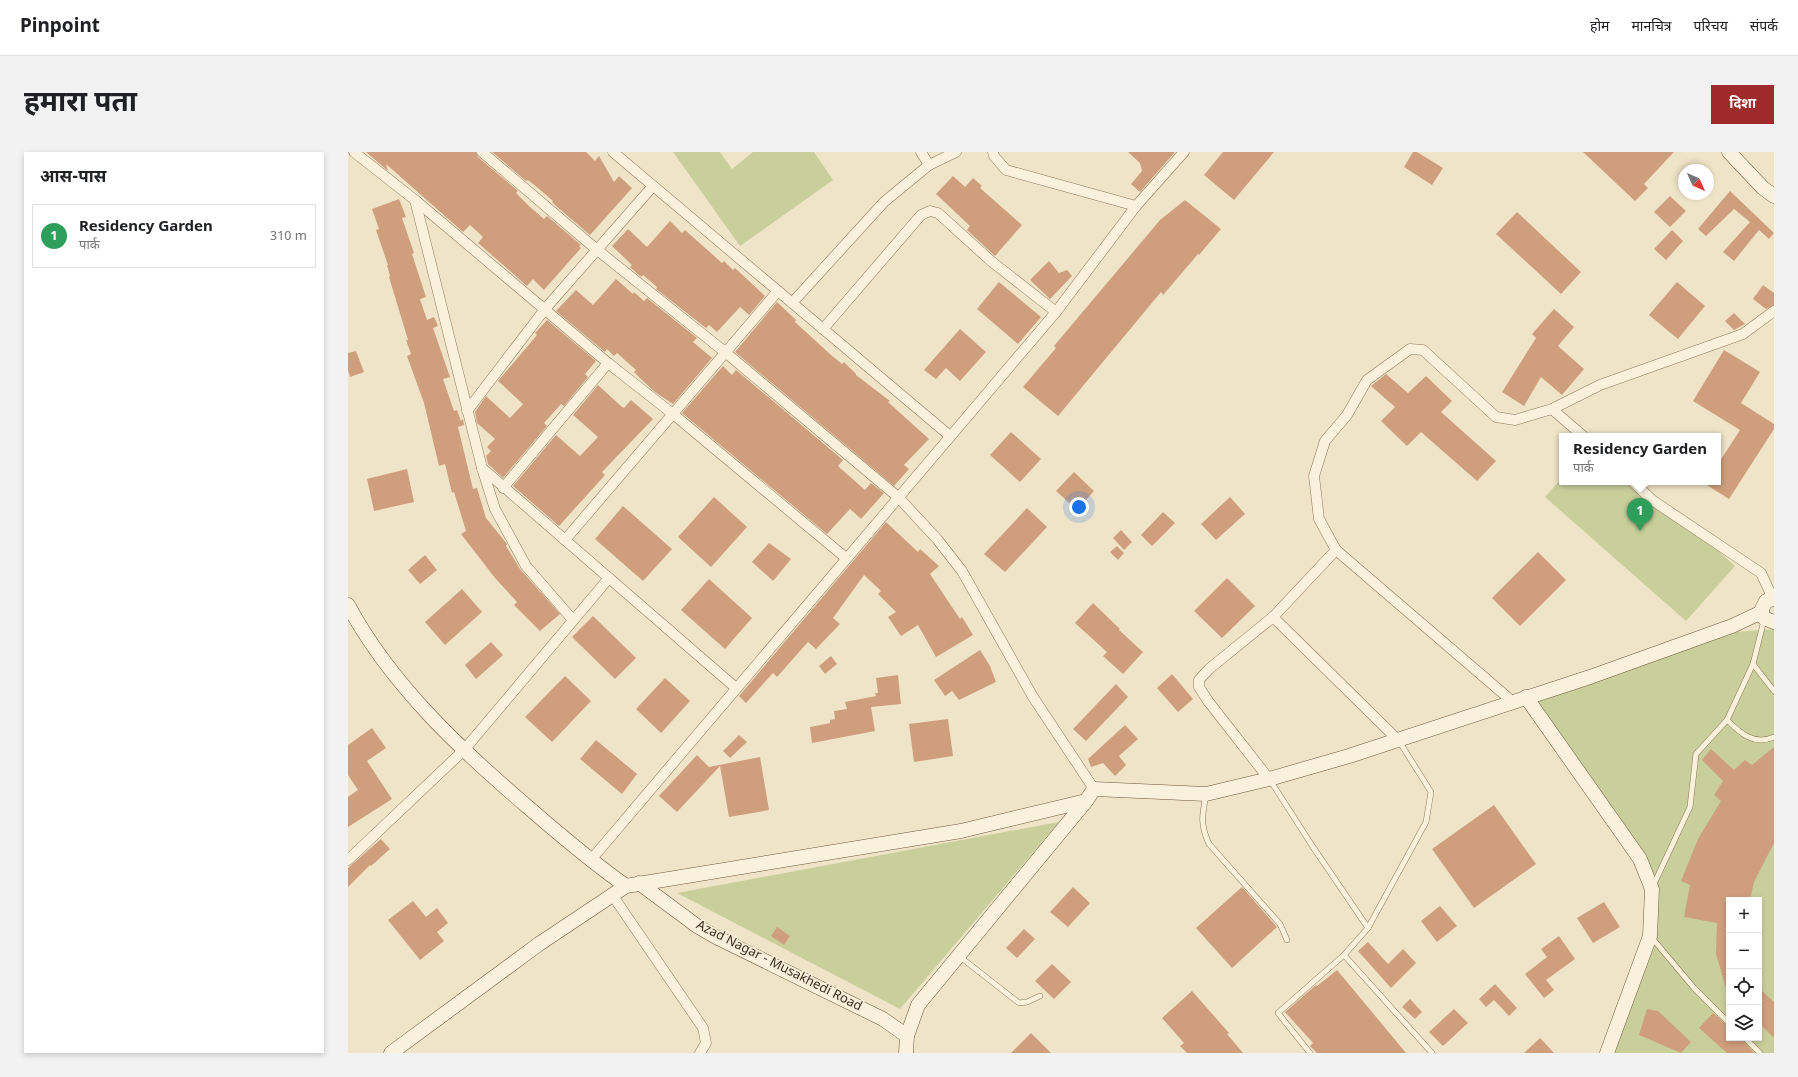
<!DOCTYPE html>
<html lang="hi">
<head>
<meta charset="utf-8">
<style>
  body { margin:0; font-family:Georgia,"Noto Sans Devanagari",serif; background:#f2f2f2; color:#202124 }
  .controls { position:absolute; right:12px; bottom:12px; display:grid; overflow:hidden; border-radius:0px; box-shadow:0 2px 6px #0003 }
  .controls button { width:36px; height:36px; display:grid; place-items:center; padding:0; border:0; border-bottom:1px solid #e0e0e0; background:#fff; color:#202124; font:20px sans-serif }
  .compass { position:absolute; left:1330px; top:12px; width:36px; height:36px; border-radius:50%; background:#fff; box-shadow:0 2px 6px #0003; rotate:135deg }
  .you { position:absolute; left:731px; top:355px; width:14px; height:14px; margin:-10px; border:3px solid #fff; border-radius:50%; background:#1a73e8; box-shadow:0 0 0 6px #1a73e833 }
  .badge { display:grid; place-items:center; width:26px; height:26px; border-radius:50%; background:#9e2a2b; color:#fff; font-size:13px; font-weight:700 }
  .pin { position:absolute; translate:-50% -33px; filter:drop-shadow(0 1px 2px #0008) }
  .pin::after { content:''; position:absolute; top:21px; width:14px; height:12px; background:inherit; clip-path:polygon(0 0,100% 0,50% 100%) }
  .popup { position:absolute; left:1211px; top:281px; width:162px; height:52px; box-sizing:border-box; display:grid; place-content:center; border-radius:0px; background:#fff; filter:drop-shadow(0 1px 3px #0005); font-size:13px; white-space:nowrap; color:#757577 }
  .popup b { font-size:15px; color:#202124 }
  .popup::after { content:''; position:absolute; left:50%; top:100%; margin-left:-8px; border:8px solid transparent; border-top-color:#fff }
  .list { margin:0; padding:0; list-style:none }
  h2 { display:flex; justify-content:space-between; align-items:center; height:52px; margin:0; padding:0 16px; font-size:17px }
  h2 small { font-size:13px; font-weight:400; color:#757577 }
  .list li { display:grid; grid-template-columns:26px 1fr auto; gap:12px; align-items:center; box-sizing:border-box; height:64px; margin:0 8px 8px; padding:0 8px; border:1px solid #e0e0e0; border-radius:0px }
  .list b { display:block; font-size:15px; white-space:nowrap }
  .list p { margin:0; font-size:13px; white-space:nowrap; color:#757577 }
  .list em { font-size:13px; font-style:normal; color:#757577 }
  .icon { flex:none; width:22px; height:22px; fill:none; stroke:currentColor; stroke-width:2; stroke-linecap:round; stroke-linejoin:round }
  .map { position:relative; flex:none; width:1426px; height:901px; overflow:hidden; border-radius:0px }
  header { display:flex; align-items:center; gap:24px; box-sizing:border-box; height:56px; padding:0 20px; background:#fff; border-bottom:1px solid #e0e0e0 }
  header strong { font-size:19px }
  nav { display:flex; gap:22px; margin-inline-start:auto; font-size:14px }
  .intro { display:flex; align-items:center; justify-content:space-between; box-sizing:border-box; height:96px; padding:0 24px }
  h1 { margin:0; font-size:28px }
  .button { padding:10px 18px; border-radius:0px; background:#9e2a2b; color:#fff; font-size:14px; font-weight:700 }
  main { display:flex; gap:24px; padding:0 24px }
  aside { flex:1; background:#fff; border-radius:0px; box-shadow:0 2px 6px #0003 }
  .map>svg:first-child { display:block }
  .green { fill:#c9cf9b; fill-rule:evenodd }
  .building { fill:#cf9f7d }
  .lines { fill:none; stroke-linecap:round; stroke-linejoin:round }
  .lane-casing { stroke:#8d765c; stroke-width:6 }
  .street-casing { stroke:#8d765c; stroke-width:11 }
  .secondary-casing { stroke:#6f573f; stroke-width:15 }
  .lane { stroke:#faf1dc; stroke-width:5 }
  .street { stroke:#faf1dc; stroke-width:10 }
  .secondary { stroke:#faf1dc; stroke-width:14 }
  .labels { text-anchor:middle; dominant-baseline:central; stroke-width:3.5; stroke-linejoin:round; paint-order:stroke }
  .street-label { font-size:13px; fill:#3d2e20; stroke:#f7eed8 }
</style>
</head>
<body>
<header>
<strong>Pinpoint</strong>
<nav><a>होम</a><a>मानचित्र</a><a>परिचय</a><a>संपर्क</a></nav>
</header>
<div class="intro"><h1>हमारा पता</h1><a class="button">दिशा</a></div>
<main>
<aside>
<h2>आस-पास<small></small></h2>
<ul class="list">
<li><span class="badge" style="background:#2e9e5b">1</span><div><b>Residency Garden</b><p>पार्क</p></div><em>310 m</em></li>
</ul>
</aside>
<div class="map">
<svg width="1426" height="901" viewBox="0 0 1426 901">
  <rect width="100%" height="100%" fill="#f0e4c8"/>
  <g class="green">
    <polygon points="325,0 372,0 384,17 405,0 466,0 485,28 392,94"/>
    <polygon points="1214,326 1214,330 1293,330 1387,414 1338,469 1197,345"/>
    <path d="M 1426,477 L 1426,901 L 1259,901 L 1302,784 L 1304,737 L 1178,545 L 1373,481 ZM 1381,748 L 1411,748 L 1411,886 L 1381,886 Z"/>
    <polygon points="711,670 552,857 329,741"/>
  </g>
  <g class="building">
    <polygon points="18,0 128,0 130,5 170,39 168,41 182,55 196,67 199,64 233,93 231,94 233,96 196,138 185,127 179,134 130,91 135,85 122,73 115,80 38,12 40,19"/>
    <polygon points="144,0 238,0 247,9 251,4 266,30 271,24 284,36 242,83 208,54 204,50 205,49 190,36 180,28 178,29"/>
    <polygon points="780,0 827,0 792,40 783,32 794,19 792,11"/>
    <polygon points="875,0 926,0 886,48 856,23"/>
    <polygon points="1065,0 1069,0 1095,16 1084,33 1056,15"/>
    <polygon points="1235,0 1326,0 1296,32 1300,36 1287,49"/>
    <polygon points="605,24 617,35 625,26 634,34 632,36 674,73 647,104 619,78 622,74 588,42"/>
    <polygon points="1382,39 1426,81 1421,87 1411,78 1386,109 1375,100 1402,70 1386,57 1358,84 1350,77"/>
    <polygon points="1322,44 1338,59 1322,75 1306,60"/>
    <polygon points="51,47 58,65 54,66 66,101 64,102 78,145 72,147 79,168 86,165 90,174 85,176 102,225 95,227 106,259 109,258 113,269 115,267 116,273 110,275 125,337 129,336 138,366 159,392 158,394 172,417 212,462 192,479 166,453 169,450 147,426 113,382 118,379 106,340 104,341 97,312 91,314 76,251 59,204 63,202 58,188 60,188 41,125 42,124 39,113 40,113 28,78 31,77 24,57"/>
    <polygon points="837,48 873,77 851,103 850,102 815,143 813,140 710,264 675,235 708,196 706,194 812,68"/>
    <polygon points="1169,60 1233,120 1213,142 1148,82"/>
    <polygon points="322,69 334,81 337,78 374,111 376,109 385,118 387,116 417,144 401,163 392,155 369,180 361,173 358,176 308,137 309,135 295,123 293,125 282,115 284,113 264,94 280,77 299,95"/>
    <polygon points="1324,78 1335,89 1318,108 1306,97"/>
    <polygon points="701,109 711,121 719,118 724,124 702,147 682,128"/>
    <polygon points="268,127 285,142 286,140 296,149 299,146 349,186 345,190 364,206 325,252 307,240 293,227 286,220 288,218 269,201 266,204 259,197 257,200 208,159 228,138 245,153"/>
    <polygon points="651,130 693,165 670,192 629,157"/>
    <polygon points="1329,130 1357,154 1330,187 1301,163"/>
    <polygon points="1415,133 1426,141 1426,153 1418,157 1405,147"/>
    <polygon points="429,150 448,168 447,170 483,203 494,212 496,210 508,222 508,223 542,249 540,250 581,287 556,313 561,317 546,334 387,200"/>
    <polygon points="1206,157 1226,175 1210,194 1236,217 1214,243 1193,225 1176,254 1154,240 1188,186 1184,182"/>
    <polygon points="1386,161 1397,172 1386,178 1377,169"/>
    <polygon points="199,168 248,209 237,222 240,225 216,254 213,252 196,271 199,274 155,326 140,312 138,304 143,299 139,295 147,287 129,271 127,260 138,244 162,266 175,252 150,229 189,183 187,181"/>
    <polygon points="612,177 638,200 612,229 598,216 588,227 576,218"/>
    <polygon points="1376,198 1412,220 1393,251 1426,272 1426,277 1381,347 1354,330 1370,330 1370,312 1392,278 1345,249"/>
    <polygon points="8,199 16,220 2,225 0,218 0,201"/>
    <polygon points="375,214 384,223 388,218 495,308 490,314 517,338 523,331 536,341 513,367 502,357 479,382 334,261"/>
    <polygon points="1038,222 1060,241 1078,224 1104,249 1093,260 1148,309 1129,329 1073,280 1059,294 1033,269 1047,255 1023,234"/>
    <polygon points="250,233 274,255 276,256 283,248 305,267 254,320 257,323 211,374 165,334 208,283 232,304 250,285 225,263"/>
    <polygon points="663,280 693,307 672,330 642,303"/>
    <polygon points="59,317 66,350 26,359 19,327"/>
    <polygon points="726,320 746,339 729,358 708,339"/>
    <polygon points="366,345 399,375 363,415 330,385"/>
    <polygon points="882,345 897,362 868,388 853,372"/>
    <polygon points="275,354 324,397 295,429 247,387"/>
    <polygon points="679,356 699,375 657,420 636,402"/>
    <polygon points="815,360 827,371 804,394 793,383"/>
    <polygon points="538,370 570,400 572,397 591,414 582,422 612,467 614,465 625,483 588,505 570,473 553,484 540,465 548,460 530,442 533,439 516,423 485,466 492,472 468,497 460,490 429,525 425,521 398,551 391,544"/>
    <polygon points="773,378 784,390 776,398 765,386"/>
    <polygon points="421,391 443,407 425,429 404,410"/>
    <polygon points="769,394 776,401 770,408 762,400"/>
    <polygon points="1190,400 1218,428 1172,474 1144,446"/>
    <polygon points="77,403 89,418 72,432 60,418"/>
    <polygon points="879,426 907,454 874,486 846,459"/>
    <polygon points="361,427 404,466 377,497 333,458"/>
    <polygon points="114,437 134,460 97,493 77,470"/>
    <polygon points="745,451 772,477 771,478 795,500 775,522 755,504 759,500 727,471"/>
    <polygon points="245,464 288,506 267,527 224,485"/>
    <polygon points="143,490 155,503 128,527 117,513"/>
    <polygon points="632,498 642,514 648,530 611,548 604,539 597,544 586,528"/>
    <polygon points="483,504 489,512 477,522 471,514"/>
    <polygon points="824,522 845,547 830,560 809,536"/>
    <polygon points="550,523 553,552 523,555 527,579 464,591 462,575 482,571 482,568 487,567 486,559 499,557 497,550 528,544 527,541 530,541 528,526"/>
    <polygon points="217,524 243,549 204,590 177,565"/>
    <polygon points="317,526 342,549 313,581 288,557"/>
    <polygon points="768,532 780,545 738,589 725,577"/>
    <polygon points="600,567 605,604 566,610 561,572"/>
    <polygon points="777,573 790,587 771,604 778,613 767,624 755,611 743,615 740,607"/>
    <polygon points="24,576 38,596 19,609 44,647 0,675 0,645 10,638 0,623 0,593"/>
    <polygon points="391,583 399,590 382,606 375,599"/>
    <polygon points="248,588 289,622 274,642 232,607"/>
    <polygon points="1426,595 1426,691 1406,730 1402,748 1381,748 1381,835 1378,836 1368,802 1369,771 1336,765 1342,733 1333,729 1350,687 1373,649 1366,643 1375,629 1354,608 1363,597 1386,618 1397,608 1404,613"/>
    <polygon points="349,603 361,615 412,605 421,658 381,665 372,614 329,660 311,644"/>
    <polygon points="1146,653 1188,712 1126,756 1084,697"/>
    <polygon points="33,687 42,697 23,714 22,713 0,735 0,716"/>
    <polygon points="725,735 742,751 720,775 702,760"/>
    <polygon points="894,735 929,775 884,816 848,776"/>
    <polygon points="65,749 78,765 89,756 100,771 89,780 96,789 72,808 40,768"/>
    <polygon points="1256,750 1272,775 1245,791 1229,766"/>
    <polygon points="1092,754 1109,774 1089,790 1073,769"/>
    <polygon points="429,775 442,784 436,793 423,784"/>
    <polygon points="676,777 687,787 669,806 658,796"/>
    <polygon points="1211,784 1227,807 1198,828 1206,838 1196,846 1177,822 1199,805 1193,797"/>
    <polygon points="1020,790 1040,812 1055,797 1068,811 1043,836 1010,799"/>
    <polygon points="704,812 723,830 706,847 687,829"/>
    <polygon points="989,818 1014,848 1058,901 969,901 962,894 965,891 937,860 968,833 969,834"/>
    <polygon points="1147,832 1169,856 1161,864 1146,848 1138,855 1131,847"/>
    <polygon points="1411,836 1426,850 1426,886 1411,871"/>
    <polygon points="844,839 881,881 879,882 895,901 839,901 832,894 836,891 814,866"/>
    <polygon points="1062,847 1074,860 1067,867 1054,855"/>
    <polygon points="1106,857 1120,871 1095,894 1081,880"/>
    <polygon points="1299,857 1310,859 1343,890 1333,901 1291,883"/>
    <polygon points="1365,861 1381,875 1381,886 1393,886 1406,901 1379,901 1351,876"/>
    <polygon points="683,881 703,901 663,901"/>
    <polygon points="1192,886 1206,901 1176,901"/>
  </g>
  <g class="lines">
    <defs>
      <g id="lane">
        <polyline points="1405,512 1426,539"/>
        <path d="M 1379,568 C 1392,581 1406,594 1426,585"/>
        <polyline points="922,628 965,695 1020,776"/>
        <path d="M 858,643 C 854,664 852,672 861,692 L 932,772 L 939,788"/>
        <polyline points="1305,734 1342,655 1348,602 1379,568 1405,512 1416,468"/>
        <polyline points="1304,786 1346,836 1381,871"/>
        <polyline points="996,803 1084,901"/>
        <polyline points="611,804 671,851 679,850 692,844"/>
        <polyline points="1397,886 1412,901"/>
        <polyline points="962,901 930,861 996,803 1020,776 1078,670 1083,640 1051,589"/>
      </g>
      <g id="street">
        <polyline points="6,0 67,48 260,211 325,262 498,406"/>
        <polyline points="134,0 248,97 377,200 550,345 589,387 614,419 685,545 746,637"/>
        <polyline points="265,0 602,284"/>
        <polyline points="645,0 646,4 658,18 788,54"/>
        <polyline points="581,13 608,0"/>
        <polyline points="67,48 134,316 388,536"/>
        <polyline points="444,151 536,50 581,13 573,0"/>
        <polyline points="475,177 573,63 582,59 590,61 643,109 708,160"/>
        <polyline points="1204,257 1252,233 1395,182 1426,159"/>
        <polyline points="119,259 197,157 305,34"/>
        <polyline points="134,316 147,357 178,414 225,468"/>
        <polyline points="1285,330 1304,348 1413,421 1425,447"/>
        <polyline points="155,336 260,211"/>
        <polyline points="217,388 430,139"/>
        <polyline points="988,398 925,465 1050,588"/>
        <polyline points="1165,550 988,398 971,367 966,324 977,289 999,263 1019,228 1062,197 1075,198 1148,265 1167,268 1204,257 1235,284"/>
        <polyline points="921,627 860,549 851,535 851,528 861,517 925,465"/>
        <polyline points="0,708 116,598 261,426"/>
        <polyline points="242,709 708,160 788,54 836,0"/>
        <polyline points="265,744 355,876 358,891 352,901"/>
      </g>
      <g id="secondary">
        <polyline points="1381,0 1415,36 1426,44"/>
        <polyline points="1426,447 1418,449 1413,459 1416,466 1426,470"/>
        <path d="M 0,453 C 43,533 113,598 181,656 C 212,683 244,710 278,734"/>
        <polyline points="1178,545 1292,707 1304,737 1302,784 1259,901"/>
        <polyline points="291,731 349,774 368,785 535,867 559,884"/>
        <polyline points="43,901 191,792 278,734 613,679 738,649 746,637 858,642 921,627 1001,604 1242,525 1384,474 1414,460"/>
        <polyline points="558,901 559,884 570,853 738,649"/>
      </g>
    </defs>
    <use href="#lane" class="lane-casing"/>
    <use href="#street" class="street-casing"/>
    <use href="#secondary" class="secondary-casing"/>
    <use href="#lane" class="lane"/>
    <use href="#street" class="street"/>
    <use href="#secondary" class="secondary"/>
  </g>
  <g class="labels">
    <g class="street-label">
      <text transform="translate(431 814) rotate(27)">Azad Nagar - Musakhedi Road</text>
    </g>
  </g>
</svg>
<div class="controls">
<button>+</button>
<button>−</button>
<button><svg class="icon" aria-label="locate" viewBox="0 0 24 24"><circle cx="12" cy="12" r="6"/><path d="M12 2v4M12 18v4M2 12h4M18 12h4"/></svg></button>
<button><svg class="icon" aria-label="layers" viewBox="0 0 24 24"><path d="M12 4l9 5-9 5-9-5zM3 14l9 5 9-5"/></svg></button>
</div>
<svg class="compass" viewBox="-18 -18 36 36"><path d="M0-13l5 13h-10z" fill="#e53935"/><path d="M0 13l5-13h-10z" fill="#757577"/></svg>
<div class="you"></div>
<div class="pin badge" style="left:1292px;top:379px;background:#2e9e5b">1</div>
<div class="popup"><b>Residency Garden</b>पार्क</div>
</div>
</main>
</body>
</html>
